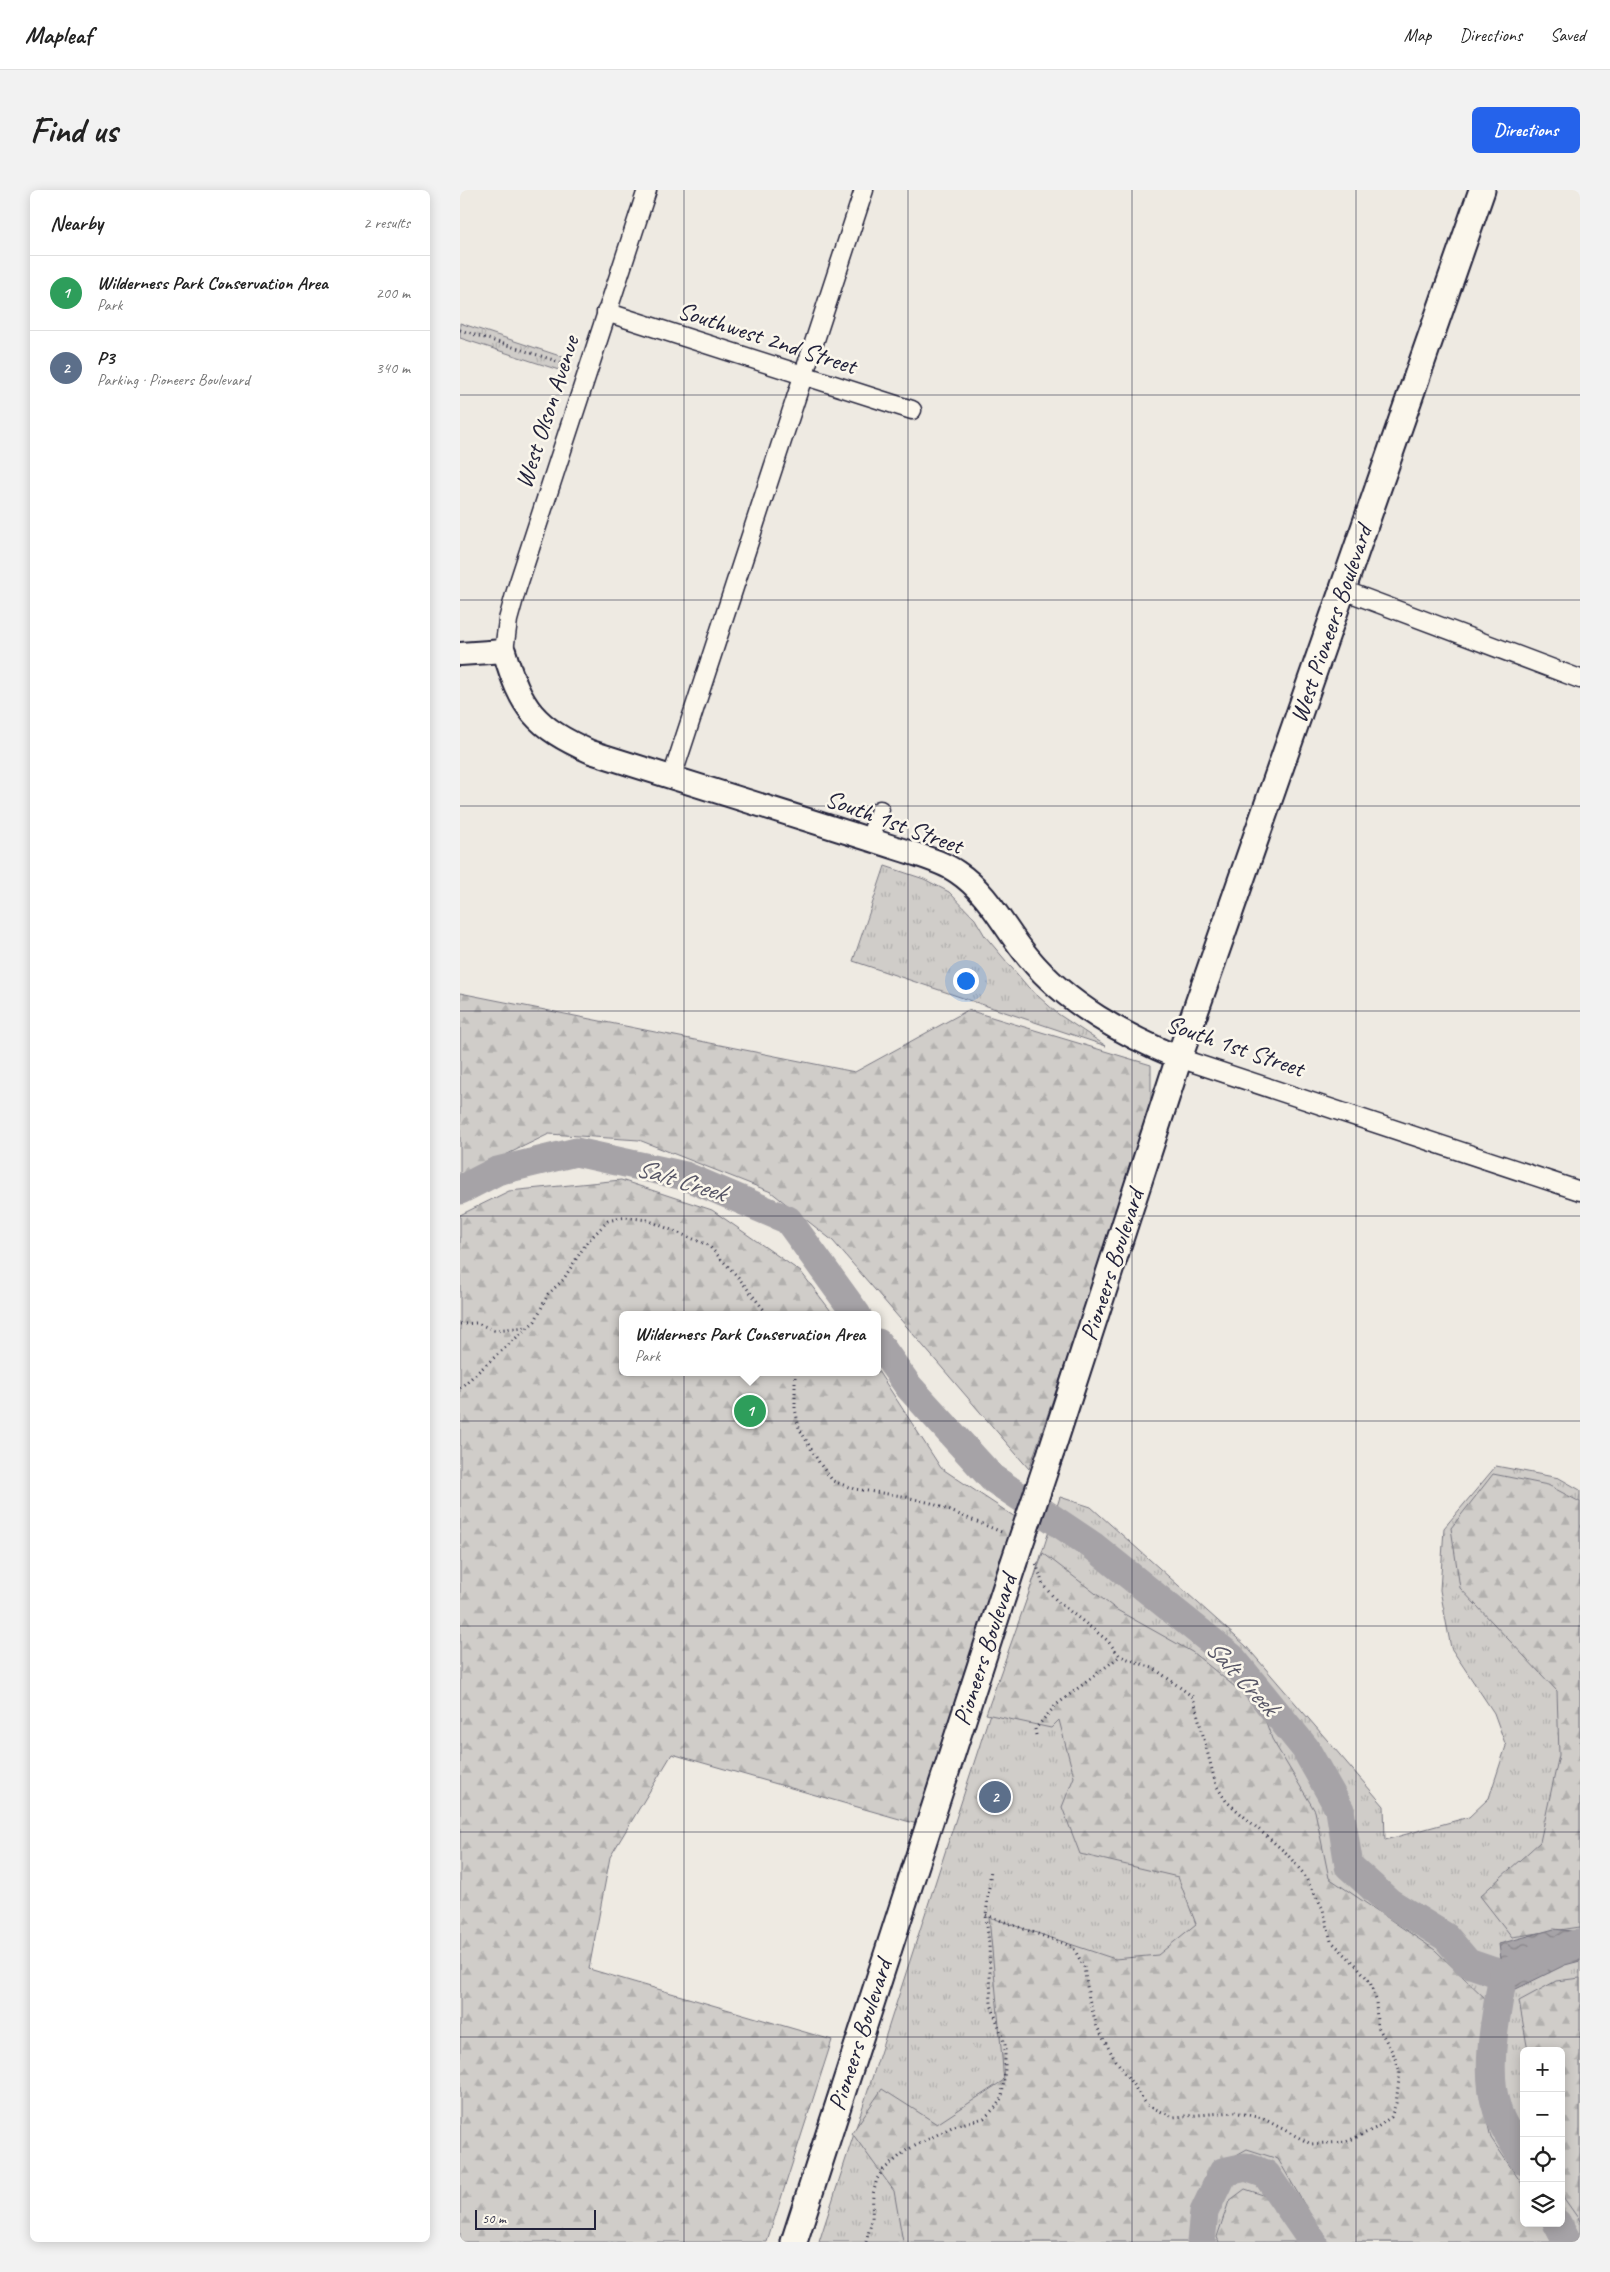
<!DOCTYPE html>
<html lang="en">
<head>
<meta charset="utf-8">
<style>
  body { margin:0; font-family:Caveat,sans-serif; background:#f2f2f2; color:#222 }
  .controls { position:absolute; right:15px; bottom:15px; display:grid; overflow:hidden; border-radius:8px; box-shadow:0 2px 12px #0003 }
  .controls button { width:45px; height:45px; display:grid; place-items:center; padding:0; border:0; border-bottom:1px solid #e0e0e0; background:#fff; color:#222; font:25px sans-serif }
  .scale { position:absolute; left:15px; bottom:12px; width:121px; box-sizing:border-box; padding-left:5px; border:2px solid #22223b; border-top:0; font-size:14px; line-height:18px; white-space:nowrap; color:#22223b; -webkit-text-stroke:4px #fbf7ec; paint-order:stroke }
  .you { position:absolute; left:505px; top:790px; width:18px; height:18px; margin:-12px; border:4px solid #fff; border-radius:50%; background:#1a73e8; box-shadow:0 0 0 8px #1a73e833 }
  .badge { display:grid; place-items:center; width:32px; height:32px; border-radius:50%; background:#2563eb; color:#fff; font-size:16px; font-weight:700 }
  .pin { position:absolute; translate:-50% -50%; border:2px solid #fff; box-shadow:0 1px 5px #0006 }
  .popup { position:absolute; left:159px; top:1121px; width:262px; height:65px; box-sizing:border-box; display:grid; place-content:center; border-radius:8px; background:#fff; filter:drop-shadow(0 1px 4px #0005); font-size:16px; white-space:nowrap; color:#767676 }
  .popup b { font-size:19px; color:#222 }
  .popup::after { content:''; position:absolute; left:50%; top:100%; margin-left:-10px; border:10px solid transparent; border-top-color:#fff }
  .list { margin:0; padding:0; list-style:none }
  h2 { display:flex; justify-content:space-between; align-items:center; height:65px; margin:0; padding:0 20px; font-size:21px }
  h2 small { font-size:16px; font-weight:400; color:#767676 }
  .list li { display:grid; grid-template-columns:32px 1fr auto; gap:15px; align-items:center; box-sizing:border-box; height:75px; padding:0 20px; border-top:1px solid #e0e0e0 }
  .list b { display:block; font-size:19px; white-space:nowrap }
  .list p { margin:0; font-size:16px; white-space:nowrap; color:#767676 }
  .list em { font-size:16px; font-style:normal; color:#767676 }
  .icon { flex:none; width:28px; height:28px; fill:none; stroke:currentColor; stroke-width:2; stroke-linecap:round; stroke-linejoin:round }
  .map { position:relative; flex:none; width:1120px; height:2052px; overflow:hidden; border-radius:8px }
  header { display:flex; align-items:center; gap:30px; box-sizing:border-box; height:70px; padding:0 25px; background:#fff; border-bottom:1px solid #e0e0e0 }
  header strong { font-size:24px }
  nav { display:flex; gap:28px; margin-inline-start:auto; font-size:18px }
  .intro { display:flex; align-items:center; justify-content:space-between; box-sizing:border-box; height:120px; padding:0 30px }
  h1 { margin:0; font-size:35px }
  .button { padding:12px 22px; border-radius:8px; background:#2563eb; color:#fff; font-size:18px; font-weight:700 }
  main { display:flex; gap:30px; padding:0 30px }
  aside { flex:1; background:#fff; border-radius:8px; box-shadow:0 2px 12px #0003 }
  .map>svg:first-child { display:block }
  .grass { fill:url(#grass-tufts); stroke:#797882; fill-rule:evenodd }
  .forest { fill:url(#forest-firs); stroke:#797882 }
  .water { fill:url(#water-waves); stroke:#716f7c }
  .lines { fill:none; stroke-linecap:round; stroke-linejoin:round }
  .river { stroke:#a6a3a7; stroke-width:29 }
  .minor-casing { stroke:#22223b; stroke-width:21 }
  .tertiary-casing { stroke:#22223b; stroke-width:26 }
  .secondary-casing { stroke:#22223b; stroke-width:29 }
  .path { stroke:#22223b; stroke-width:3; stroke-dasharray:1 4; stroke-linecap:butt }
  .minor { stroke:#fbf7ec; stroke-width:18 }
  .tertiary { stroke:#fbf7ec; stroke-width:22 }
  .secondary { stroke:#fbf7ec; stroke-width:25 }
  .secondary-bridge-casing { stroke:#22223b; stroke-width:29; stroke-linecap:butt }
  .secondary-bridge { stroke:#fbf7ec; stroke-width:25 }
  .grid { fill:none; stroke:#22223b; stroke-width:1; stroke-opacity:0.55 }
  .labels { text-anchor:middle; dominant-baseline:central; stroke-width:5; stroke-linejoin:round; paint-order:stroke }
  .street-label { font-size:25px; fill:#22223b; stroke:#fbf7ec }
  .water-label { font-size:26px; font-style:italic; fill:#575666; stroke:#fbf7ec }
</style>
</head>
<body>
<header>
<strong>Mapleaf</strong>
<nav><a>Map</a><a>Directions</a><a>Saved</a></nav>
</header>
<div class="intro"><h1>Find us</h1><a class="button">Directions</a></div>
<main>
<aside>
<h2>Nearby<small>2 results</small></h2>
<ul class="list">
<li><span class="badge" style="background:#2e9e5b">1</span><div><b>Wilderness Park Conservation Area</b><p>Park</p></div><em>200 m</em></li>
<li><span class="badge" style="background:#5c6f8a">2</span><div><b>P3</b><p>Parking · Pioneers Boulevard</p></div><em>340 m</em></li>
</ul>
</aside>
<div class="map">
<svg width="1120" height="2052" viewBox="0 0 1120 2052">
  <defs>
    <pattern id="grass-tufts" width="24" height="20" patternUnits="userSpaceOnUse" patternTransform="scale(1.25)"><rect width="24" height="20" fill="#d0cdc9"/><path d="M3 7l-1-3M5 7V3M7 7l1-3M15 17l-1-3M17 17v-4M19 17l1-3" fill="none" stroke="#b2b0ae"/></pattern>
    <pattern id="forest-firs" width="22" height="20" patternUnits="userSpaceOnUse" patternTransform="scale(1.25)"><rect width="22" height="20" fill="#d0cdc9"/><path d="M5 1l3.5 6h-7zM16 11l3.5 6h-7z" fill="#b2b0ae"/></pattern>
    <pattern id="water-waves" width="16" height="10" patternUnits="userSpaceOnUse" patternTransform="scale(1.25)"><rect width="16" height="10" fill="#a6a3a7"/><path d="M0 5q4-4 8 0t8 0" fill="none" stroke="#878489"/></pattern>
  </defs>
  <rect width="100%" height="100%" fill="#eeeae2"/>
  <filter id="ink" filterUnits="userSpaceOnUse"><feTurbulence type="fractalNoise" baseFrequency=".02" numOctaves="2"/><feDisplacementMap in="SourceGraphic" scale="10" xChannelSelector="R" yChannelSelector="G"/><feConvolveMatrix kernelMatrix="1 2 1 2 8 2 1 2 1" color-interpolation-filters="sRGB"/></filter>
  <g filter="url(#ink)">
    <g class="grass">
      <polygon points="0,133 109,169 105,182 0,148"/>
      <polygon points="425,676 464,689 489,702 515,729 525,746 568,797 598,824 646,856 393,771"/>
      <path d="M 1036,1276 L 1099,1288 L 1120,1300 L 1120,2052 L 359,2052 L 600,1307 L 631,1317 L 786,1456 L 924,1616 L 925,1650 L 1009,1627 L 1029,1608 L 1046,1556 L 1034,1523 L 991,1458 L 980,1400 L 984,1338 ZM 1064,1861 L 1101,1861 L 1101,2033 L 1064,2033 Z"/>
    </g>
    <g class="forest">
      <polygon points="0,803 395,882 508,820 691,875 691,925 569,1279 373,1051 311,1002 179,950 89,944 0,987"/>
      <polygon points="161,990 252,1020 341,1082 374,1125 162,1125 162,1182 418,1181 481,1278 555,1327 457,1634 212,1564 150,1667 129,1779 372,1850 307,2052 0,2052 0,1025 49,1001"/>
      <polygon points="1033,1284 1088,1295 1120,1312 1120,1737 1052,1747 1020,1706 1080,1652 1099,1565 1097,1501 1000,1398 991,1338"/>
      <polygon points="583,1363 657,1420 732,1462 801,1518 812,1549 855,1621 869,1688 975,1760 1028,1811 1019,1897 1031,1948 1064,1997 1064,2033 1088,2033 1098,2048 1097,2052 866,2052 818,1969 787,1959 762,1973 732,2025 735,2052 443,2052 434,2001 392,1943 422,1899 477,1934 544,1890 529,1727 655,1769 698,1765 736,1734 718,1687 620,1664 602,1617 614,1587 599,1530 591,1538 526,1524"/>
      <polygon points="1120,1788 1120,2031 1101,2004 1101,1861 1068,1861 1059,1811 1096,1791"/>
      <polygon points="785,1999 812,2008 837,2052 759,2052 757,2047 769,2011"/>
    </g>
    <polygon class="water" points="1094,1739 1120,1742 1120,1771 1105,1775 1052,1801 1043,1785 1039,1754"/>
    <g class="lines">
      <g class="river">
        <polyline points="0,1000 37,981 116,962 225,986 328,1030 397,1125"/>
        <polyline points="418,1153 449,1197 532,1288 633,1356 771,1467 845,1558 880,1620 889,1676 929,1712 986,1747 1008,1773 1043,1785 1077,1768 1120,1753"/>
        <path d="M 1043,1785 C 1036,1826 1024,1880 1037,1919 C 1042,1937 1055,1954 1064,1971"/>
        <polyline points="1097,2033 1105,2048 1105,2052"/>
        <polyline points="741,2052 744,2022 763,1982 786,1977 806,1984 853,2052"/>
      </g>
      <defs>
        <g id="minor">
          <polyline points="146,122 452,220"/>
          <polyline points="883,400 1120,489"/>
          <polyline points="44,461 48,430 56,401 187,0"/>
          <polyline points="212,587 404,0"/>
          <polyline points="410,649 420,620"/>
          <polyline points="719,868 1120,1001"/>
        </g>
        <path id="tertiary" d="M 0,464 L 44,461 C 61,519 75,537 131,562 C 215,588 299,614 383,641 C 406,648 429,656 452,663 C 467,668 484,673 497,682 C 530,704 544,739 569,768 C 608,815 664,845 719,868"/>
        <g id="secondary">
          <polyline points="591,1262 719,868 1022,0"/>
          <polyline points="334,2052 553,1375"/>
        </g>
      </defs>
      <use href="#minor" class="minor-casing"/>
      <use href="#tertiary" class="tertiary-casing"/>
      <use href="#secondary" class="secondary-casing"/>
      <g class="path">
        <polyline points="0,140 109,175"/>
        <polyline points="0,1134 17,1133 34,1140 68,1137"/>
        <polyline points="335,1182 335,1218 339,1238 360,1274 373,1291 394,1299 442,1306 471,1313 544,1343"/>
        <polyline points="0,1198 75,1131 88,1104 103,1090 127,1052 148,1031 165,1027 187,1030 248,1055 278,1087 308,1125"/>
        <polyline points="576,1545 575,1539 596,1515 660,1466 647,1450 598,1412 583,1395 576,1373"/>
        <polyline points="526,1725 613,1757 624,1777 629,1809 637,1837 653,1866 687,1915 713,1927 775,1922 802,1928 851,1954 886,1952 916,1938 931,1927 936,1913 940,1882 933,1863 917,1835 916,1810 910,1792 897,1776 871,1751 863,1719 843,1683 826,1663 766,1611 756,1595 733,1507 695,1479 660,1466"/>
        <polyline points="406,2052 412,2030 413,2004 417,1989 423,1980 447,1960 494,1936 524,1928 536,1917 542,1907 545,1879 545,1855 531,1814 529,1755 526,1725 531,1679"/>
      </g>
      <use href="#minor" class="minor"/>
      <use href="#tertiary" class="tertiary"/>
      <use href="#secondary" class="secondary"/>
      <defs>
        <polyline id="secondary-bridge" points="553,1375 591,1262"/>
      </defs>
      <use href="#secondary-bridge" class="secondary-bridge-casing"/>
      <use href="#secondary-bridge" class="secondary-bridge"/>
    </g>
  </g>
  <path class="grid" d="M 224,0 L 224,2052M 448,0 L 448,2052M 672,0 L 672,2052M 896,0 L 896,2052M 0,205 L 1120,205M 0,410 L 1120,410M 0,616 L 1120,616M 0,821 L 1120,821M 0,1026 L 1120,1026M 0,1231 L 1120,1231M 0,1436 L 1120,1436M 0,1642 L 1120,1642M 0,1847 L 1120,1847"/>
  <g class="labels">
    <g class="street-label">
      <text transform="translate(307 148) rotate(18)">Southwest 2nd Street</text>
      <text transform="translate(87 222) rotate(-72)">West Olson Avenue</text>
      <text transform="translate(871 434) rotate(-71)">West Pioneers Boulevard</text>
      <text transform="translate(434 632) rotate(20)">South 1st Street</text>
      <text transform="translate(775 856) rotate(19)">South 1st Street</text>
      <text transform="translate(652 1075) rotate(-72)">Pioneers Boulevard</text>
      <text transform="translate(525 1460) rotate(-72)">Pioneers Boulevard</text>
      <text transform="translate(400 1845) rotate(-72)">Pioneers Boulevard</text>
    </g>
    <g class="water-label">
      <text transform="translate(221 990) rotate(17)">Salt Creek</text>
      <text transform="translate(782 1487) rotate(47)">Salt Creek</text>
    </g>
  </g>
</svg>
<div class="controls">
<button>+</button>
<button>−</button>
<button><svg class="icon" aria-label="locate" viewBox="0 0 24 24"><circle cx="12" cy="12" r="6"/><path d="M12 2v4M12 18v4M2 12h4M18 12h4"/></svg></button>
<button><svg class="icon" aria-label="layers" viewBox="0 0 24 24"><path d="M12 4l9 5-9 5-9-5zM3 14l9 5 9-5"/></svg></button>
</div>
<div class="scale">50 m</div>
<div class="you"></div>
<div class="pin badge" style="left:290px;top:1221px;background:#2e9e5b">1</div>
<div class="popup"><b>Wilderness Park Conservation Area</b>Park</div>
<div class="pin badge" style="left:535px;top:1607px;background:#5c6f8a">2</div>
</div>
</main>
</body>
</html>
